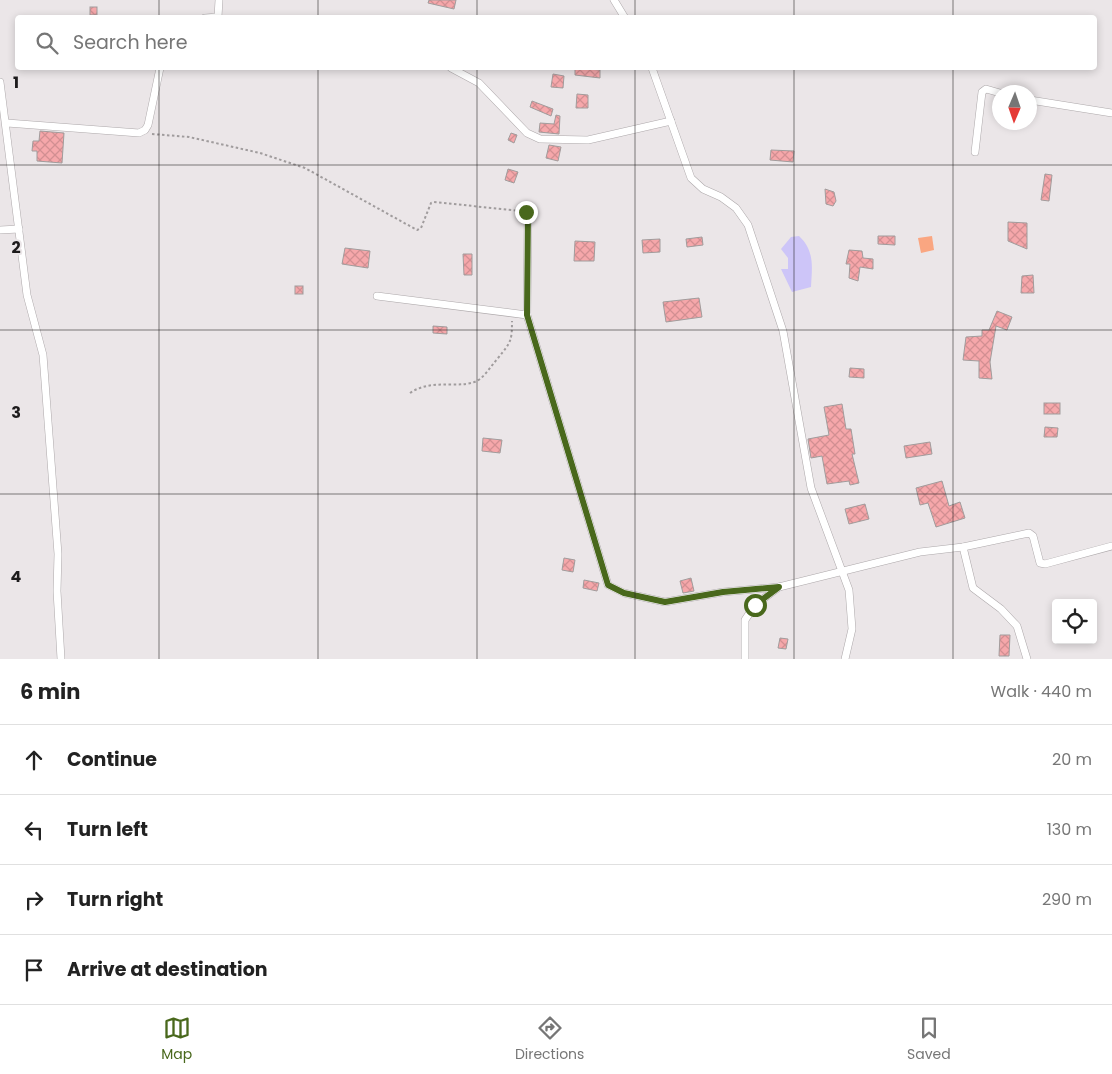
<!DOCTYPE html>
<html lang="en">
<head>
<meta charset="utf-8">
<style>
  body { margin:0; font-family:Poppins,sans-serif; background:#f2f2f2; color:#222 }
  .controls { position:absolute; right:15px; bottom:15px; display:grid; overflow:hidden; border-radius:5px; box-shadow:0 2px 8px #0003 }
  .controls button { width:45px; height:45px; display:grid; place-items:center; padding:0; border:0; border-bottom:1px solid #e0e0e0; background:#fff; color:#222; font:25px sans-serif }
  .compass { position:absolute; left:992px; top:85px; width:45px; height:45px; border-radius:50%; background:#fff; box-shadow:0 2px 8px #0003; rotate:182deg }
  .stop { position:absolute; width:15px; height:15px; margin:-11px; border:4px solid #49681c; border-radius:50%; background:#fff }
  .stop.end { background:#49681c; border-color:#fff; box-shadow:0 1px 5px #0008 }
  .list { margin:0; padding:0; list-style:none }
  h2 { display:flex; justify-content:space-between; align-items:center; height:65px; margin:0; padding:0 20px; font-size:21px }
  h2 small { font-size:16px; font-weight:400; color:#767676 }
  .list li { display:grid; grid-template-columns:32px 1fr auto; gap:15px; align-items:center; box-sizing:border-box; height:70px; padding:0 20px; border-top:1px solid #e0e0e0 }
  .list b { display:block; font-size:19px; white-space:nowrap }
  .list em { font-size:16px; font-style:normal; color:#767676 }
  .icon { flex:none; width:28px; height:28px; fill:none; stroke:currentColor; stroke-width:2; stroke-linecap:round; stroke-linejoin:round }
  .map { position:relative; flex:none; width:1112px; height:659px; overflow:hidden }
  .search { position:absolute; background:#fff; box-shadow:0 2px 8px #0003; left:15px; right:15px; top:15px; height:55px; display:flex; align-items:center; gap:12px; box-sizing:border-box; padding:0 18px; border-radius:5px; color:#767676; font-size:19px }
  .sheet { height:345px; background:#fff }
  nav { display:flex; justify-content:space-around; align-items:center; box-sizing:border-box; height:70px; border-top:1px solid #e0e0e0; background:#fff; font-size:14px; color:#767676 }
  nav a { display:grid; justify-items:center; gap:2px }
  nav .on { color:#49681c }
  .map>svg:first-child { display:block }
  .park { fill:#faa681 }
  .water { fill:#cdc5f8 }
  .building { fill:url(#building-cross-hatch); stroke:#a19c9c }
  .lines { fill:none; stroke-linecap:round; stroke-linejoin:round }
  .street-casing { stroke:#ada8aa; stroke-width:8 }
  .path { stroke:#a09c9d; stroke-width:2; stroke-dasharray:2.5 2.5; stroke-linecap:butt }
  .street { stroke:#fff; stroke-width:7 }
  .route { stroke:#49681c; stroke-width:6 }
  .grid { fill:none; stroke:#1d1b1c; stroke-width:1; stroke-opacity:0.55 }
  .grid-label { font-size:16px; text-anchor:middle; font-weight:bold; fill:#1d1b1c; stroke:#ebe6e8; stroke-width:4; stroke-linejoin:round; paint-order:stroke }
</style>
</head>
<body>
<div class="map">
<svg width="1112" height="659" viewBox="0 0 1112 659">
  <defs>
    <pattern id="building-cross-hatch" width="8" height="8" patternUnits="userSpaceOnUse" patternTransform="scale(1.25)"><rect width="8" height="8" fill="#f6a7aa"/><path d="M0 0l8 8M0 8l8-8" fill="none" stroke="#d28f92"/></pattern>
  </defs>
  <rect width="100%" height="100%" fill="#ebe6e8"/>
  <polygon class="park" points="932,236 934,250 921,253 918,238"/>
  <path class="water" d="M 799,236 C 815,251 812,267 811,287 L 792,292 L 781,269 L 788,269 L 788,258 L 781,249 L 791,237 Z"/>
  <g class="building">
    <polygon points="429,0 456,0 454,9 428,3"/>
    <rect x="90" y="7" width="7" height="8"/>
    <polygon points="575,68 600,70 600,78 575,75"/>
    <polygon points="553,74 564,76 563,88 551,87"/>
    <polygon points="577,94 588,95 588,108 576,108"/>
    <polygon points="532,101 553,109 551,116 530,107"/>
    <polygon points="556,115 560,116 559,134 539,132 540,123 554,124"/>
    <polygon points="40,131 64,133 62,163 37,161 37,151 32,151 33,141 39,141"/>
    <polygon points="511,133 517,135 514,143 508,140"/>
    <polygon points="549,145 561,147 558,161 546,158"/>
    <polygon points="771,150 794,151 793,162 770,160"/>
    <polygon points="508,169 518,172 514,183 505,180"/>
    <polygon points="1045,174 1052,175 1049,201 1041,200"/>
    <polygon points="825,189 834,192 836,201 833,206 826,204"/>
    <polygon points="1008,222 1027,223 1027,249 1008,241"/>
    <polygon points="878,236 895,236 895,245 878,244"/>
    <polygon points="702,237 703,245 687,247 686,239"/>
    <polygon points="660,239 660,252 643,253 642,240"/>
    <polygon points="575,241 595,242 594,261 574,261"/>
    <polygon points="345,248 370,251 368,268 342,264"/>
    <polygon points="849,250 862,251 863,258 873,259 873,269 860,267 858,281 849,278 850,264 846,264"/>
    <polygon points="463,254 472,254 472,275 464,275"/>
    <polygon points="1033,275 1034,293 1021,293 1022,276"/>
    <rect x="295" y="286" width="8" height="8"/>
    <polygon points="699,298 702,317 666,322 663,302"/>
    <polygon points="997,311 1012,317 1007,330 996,326 990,362 992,379 979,378 979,361 963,360 966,337 982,336 982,330 989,330"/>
    <polygon points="433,326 447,327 447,334 433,333"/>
    <polygon points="850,368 864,369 864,378 849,377"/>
    <rect x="1044" y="403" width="16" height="11"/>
    <polygon points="842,404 846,429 851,429 855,454 852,454 859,483 850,485 849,481 827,484 822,456 811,458 808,439 829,435 824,407"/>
    <polygon points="1045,427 1058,428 1057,437 1044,437"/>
    <polygon points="483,438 502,440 500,453 482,451"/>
    <polygon points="930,442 932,454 906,458 904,446"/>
    <polygon points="942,481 949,506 960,502 965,518 936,527 928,503 920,505 916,488"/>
    <polygon points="865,504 869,519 849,524 845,509"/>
    <polygon points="564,558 575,560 573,572 562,570"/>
    <polygon points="691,578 694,591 683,593 680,581"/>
    <polygon points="584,580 599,583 597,591 583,588"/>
    <polygon points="1000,635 1010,635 1009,656 999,656"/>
    <polygon points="780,638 788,639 786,649 778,648"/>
  </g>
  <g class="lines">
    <defs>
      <g id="street">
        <polyline points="614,0 625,18"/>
        <polyline points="205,18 218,17 219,0"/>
        <polyline points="451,68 479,83 527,133 540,139 588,140 671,121"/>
        <polyline points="652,68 691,178 703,189 721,197 736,208 748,225 783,331 811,488 849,590 852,629 845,659"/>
        <polyline points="0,82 27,295 43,355 58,554 57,591 61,659"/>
        <polyline points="1030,100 1112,113"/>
        <polyline points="7,123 139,133 145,130 148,125 160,68"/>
        <polyline points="975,152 982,92 986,89 1000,93"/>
        <polyline points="528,214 527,315 608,585 624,593 665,602 723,592 779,587 920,552 963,547 1029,533 1033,536 1040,563 1045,564 1112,546"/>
        <polyline points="0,230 19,229"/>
        <polyline points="377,296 527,315"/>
        <polyline points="963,547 973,588 1001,609 1017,626 1027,659"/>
        <polyline points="745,659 745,620 755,605 779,587"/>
      </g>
    </defs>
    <use href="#street" class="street-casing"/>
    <g class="path">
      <polyline points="152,134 189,137 260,153 305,168 417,230 421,228 431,203 434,202 521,211"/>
      <path d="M 410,393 C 433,377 464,391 480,379 C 487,373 492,365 498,358 C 511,342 512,341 512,321"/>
    </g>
    <use href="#street" class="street"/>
  </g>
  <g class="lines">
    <polyline class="route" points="526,212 528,214 527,315 608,585 624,593 665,602 723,592 779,587 755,605"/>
  </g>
  <path class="grid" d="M 159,0 L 159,18M 318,0 L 318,18M 477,0 L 477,18M 635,0 L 635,18M 794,0 L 794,18M 953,0 L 953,18M 159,68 L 159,659M 318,68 L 318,659M 477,68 L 477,659M 635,68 L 635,659M 794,68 L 794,659M 953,68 L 953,659M 0,165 L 1112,165M 0,330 L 1112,330M 0,494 L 1112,494"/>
  <g class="grid-label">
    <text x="16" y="88">1</text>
    <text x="16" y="253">2</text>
    <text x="16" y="418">3</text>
    <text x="16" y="582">4</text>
  </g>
</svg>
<div class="controls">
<button><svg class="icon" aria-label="locate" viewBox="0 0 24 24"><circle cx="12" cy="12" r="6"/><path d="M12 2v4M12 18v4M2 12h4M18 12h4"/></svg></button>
</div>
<svg class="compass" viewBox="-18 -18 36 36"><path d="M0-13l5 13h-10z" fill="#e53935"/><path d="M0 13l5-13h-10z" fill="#767676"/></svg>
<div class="stop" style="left:755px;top:605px"></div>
<div class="stop end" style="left:526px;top:212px"></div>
<div class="search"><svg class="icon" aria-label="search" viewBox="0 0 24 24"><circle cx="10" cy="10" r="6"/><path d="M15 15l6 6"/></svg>Search here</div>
</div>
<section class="sheet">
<h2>6 min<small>Walk · 440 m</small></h2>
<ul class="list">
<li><svg class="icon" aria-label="ahead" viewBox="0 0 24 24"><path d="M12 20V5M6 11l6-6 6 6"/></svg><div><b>Continue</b></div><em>20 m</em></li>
<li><svg class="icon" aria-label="left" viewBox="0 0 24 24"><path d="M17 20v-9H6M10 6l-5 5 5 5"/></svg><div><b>Turn left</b></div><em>130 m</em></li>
<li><svg class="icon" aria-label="right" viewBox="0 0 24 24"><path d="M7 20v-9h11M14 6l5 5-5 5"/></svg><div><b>Turn right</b></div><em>290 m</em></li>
<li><svg class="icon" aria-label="arrive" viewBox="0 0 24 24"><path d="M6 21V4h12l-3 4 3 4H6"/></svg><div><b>Arrive at destination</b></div></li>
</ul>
</section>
<nav>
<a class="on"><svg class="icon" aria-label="map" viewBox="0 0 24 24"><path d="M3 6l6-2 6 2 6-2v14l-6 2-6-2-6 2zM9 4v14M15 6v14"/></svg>Map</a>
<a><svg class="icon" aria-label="directions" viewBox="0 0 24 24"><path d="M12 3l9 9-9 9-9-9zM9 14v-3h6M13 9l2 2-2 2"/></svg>Directions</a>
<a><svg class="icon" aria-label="saved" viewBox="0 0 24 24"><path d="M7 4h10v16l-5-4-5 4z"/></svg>Saved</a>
</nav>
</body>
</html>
